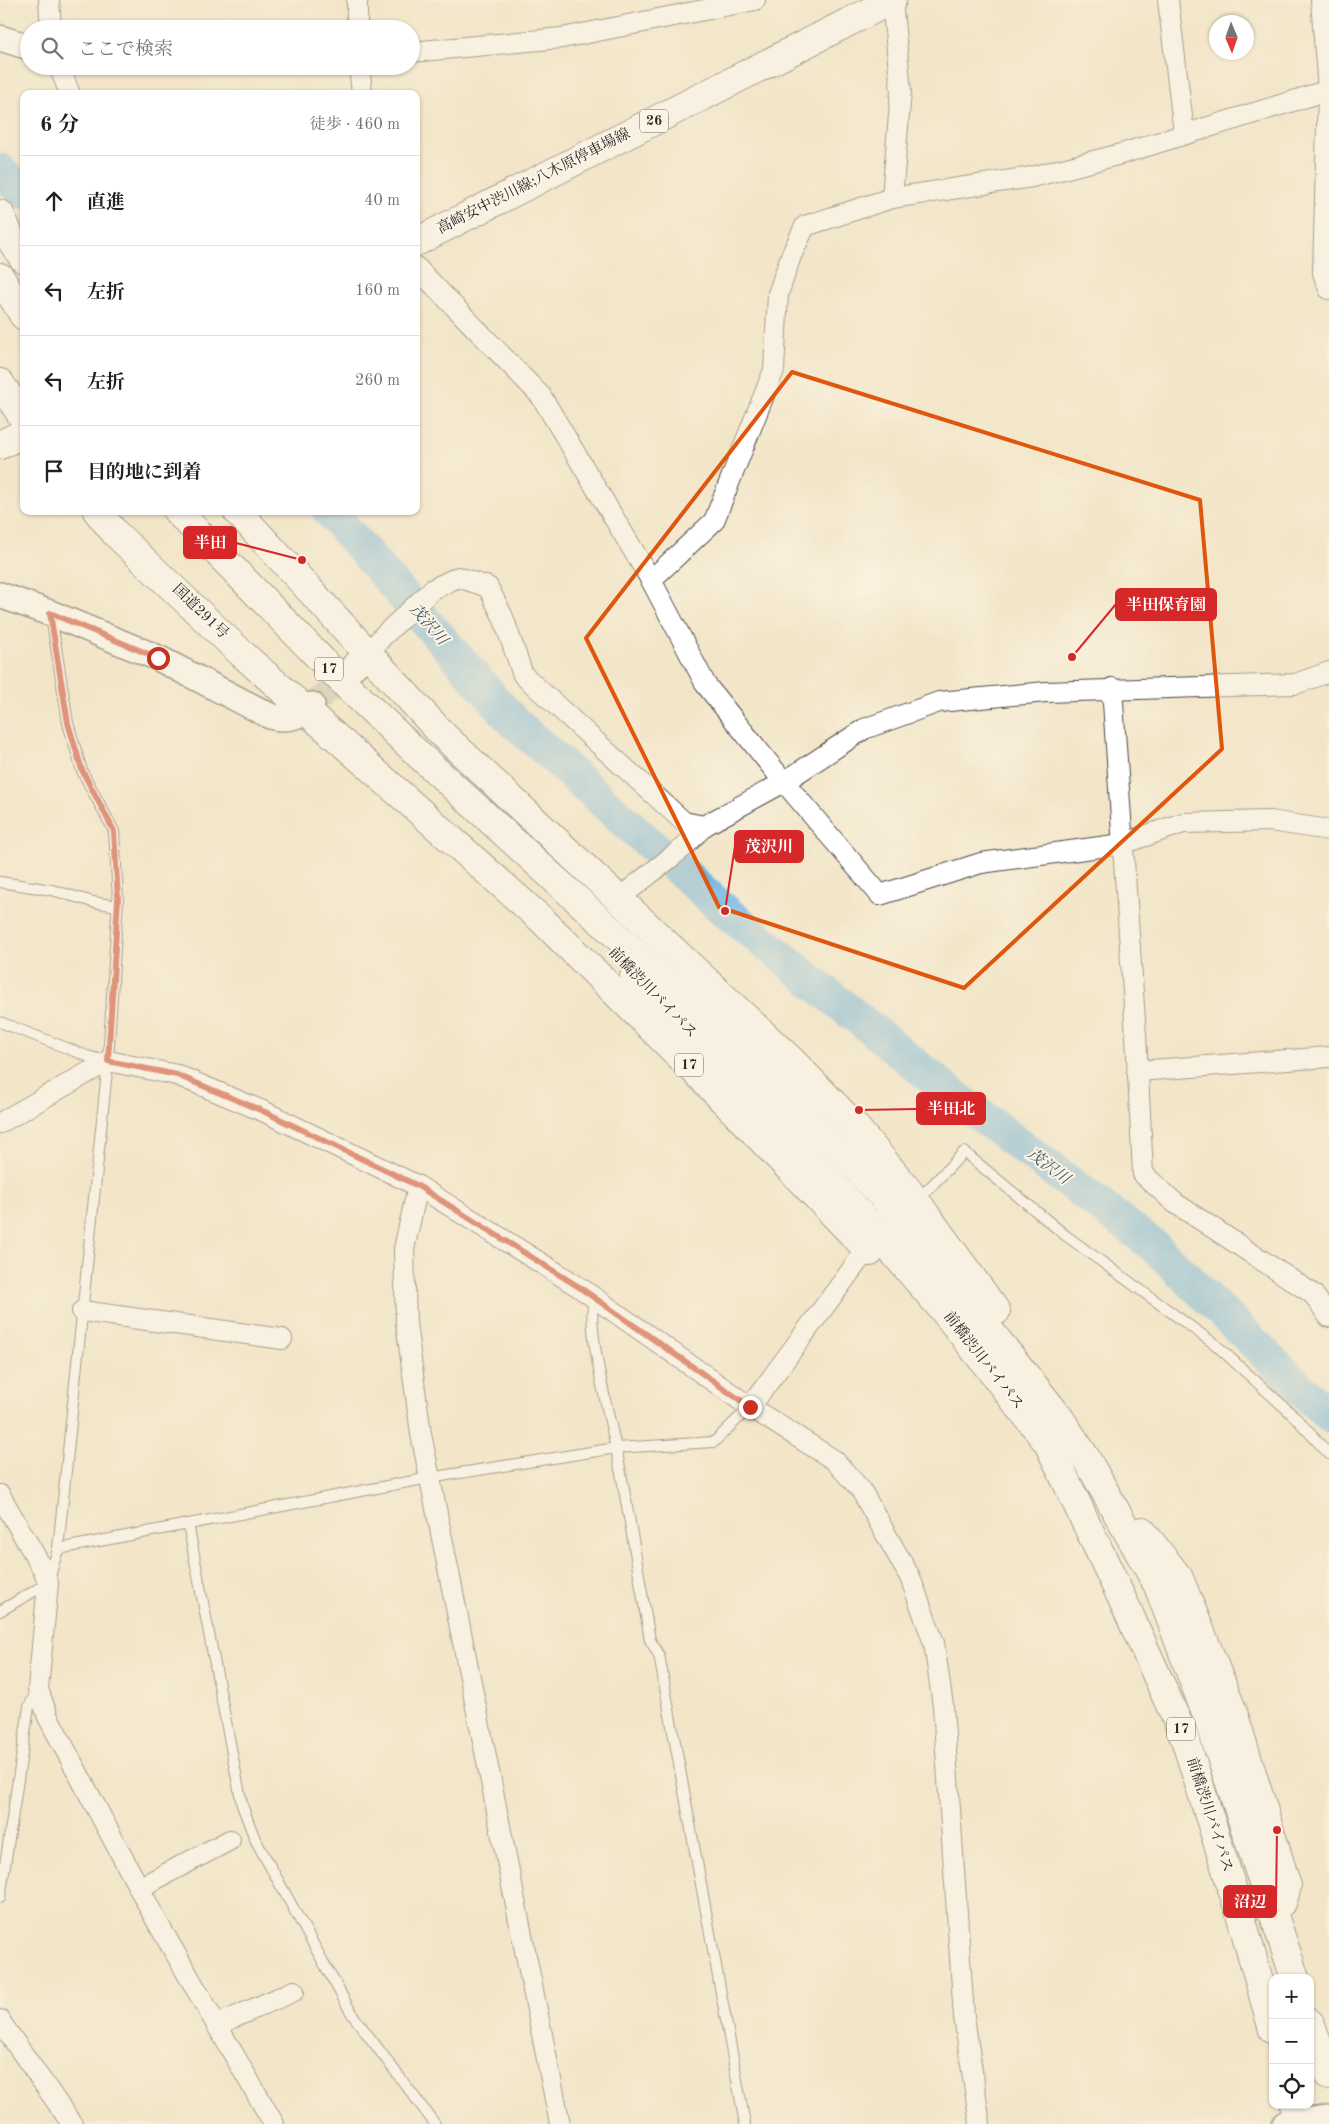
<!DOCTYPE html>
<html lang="ja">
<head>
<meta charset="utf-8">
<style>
  body { margin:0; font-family:"Old Standard TT","Noto Serif JP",serif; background:#f6f6f6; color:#202124 }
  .controls { position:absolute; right:15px; bottom:15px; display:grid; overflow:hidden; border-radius:10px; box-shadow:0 1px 4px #0004 }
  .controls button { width:45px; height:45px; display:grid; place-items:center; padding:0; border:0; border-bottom:1px solid #e0e0e0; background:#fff; color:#202124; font:25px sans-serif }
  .compass { position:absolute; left:1209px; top:15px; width:45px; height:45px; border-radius:50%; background:#fff; box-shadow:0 1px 4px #0004; rotate:178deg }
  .stop { position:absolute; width:15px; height:15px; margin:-11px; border:4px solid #c8321e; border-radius:50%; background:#fff }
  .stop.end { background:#c8321e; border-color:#fff; box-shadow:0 1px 5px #0008 }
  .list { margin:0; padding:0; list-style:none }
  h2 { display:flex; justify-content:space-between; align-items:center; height:65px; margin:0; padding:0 20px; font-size:21px }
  h2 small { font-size:16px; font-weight:400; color:#757577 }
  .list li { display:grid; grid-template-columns:32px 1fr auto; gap:15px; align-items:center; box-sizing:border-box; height:90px; padding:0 20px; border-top:1px solid #e0e0e0 }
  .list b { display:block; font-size:19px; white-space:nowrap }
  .list em { font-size:16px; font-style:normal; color:#757577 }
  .icon { flex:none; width:28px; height:28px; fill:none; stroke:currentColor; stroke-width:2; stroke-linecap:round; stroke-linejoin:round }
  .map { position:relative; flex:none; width:1329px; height:2124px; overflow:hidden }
  .search { position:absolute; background:#fff; box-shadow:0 1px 4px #0004; left:20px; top:20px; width:400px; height:55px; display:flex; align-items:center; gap:12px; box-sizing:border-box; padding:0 18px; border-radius:28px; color:#757577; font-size:19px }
  .panel { position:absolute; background:#fff; box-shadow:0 1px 4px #0004; left:20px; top:90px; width:400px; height:425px; border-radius:10px }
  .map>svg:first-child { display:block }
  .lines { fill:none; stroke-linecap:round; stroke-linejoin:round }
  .river { stroke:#69b2e1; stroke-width:34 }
  .tertiary-tunnel { stroke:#cac0a9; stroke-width:25; stroke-dasharray:25 12; stroke-linecap:butt }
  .service-casing { stroke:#494743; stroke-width:12 }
  .minor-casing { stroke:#494743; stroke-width:22 }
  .tertiary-casing { stroke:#494743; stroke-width:28 }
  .primary-casing { stroke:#494743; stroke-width:30 }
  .trunk-casing { stroke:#494743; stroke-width:30 }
  .service { stroke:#fff; stroke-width:10 }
  .minor { stroke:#fff; stroke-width:20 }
  .tertiary { stroke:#fff; stroke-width:25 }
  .primary { stroke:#fff; stroke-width:28 }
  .trunk { stroke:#fff; stroke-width:28 }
  .route { stroke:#c8321e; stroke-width:6 }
  .marked { fill:none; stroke:#df570e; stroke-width:4; stroke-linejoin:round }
  .labels { text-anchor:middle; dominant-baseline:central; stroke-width:4; stroke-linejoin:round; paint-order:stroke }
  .shield { fill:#fcf5e5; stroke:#6a6863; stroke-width:1 }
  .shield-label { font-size:14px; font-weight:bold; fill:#2b2b2b }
  .street-label { font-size:15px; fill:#2b2b2b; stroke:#fcf5e5 }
  .water-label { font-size:16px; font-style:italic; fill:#415a6b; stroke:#fcf5e5 }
  .leader { fill:none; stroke:#d62828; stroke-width:2 }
  .callout-dot { fill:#d62828; stroke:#fcf5e5; stroke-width:2 }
  .callout { fill:#d62828; stroke:#d62828; stroke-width:2 }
  .callout-label { font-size:16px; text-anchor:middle; font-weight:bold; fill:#fff }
</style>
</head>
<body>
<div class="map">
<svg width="1329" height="2124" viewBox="0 0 1329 2124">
  <rect width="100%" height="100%" fill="#fcf5e5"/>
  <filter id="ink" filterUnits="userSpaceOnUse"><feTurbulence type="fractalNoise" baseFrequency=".02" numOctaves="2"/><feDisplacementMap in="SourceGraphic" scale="10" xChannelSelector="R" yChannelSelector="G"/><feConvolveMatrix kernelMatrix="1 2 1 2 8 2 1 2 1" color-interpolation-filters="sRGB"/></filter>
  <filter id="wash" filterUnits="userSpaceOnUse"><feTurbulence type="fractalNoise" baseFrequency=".0096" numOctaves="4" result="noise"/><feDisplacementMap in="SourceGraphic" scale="20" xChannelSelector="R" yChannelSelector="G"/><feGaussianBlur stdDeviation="1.12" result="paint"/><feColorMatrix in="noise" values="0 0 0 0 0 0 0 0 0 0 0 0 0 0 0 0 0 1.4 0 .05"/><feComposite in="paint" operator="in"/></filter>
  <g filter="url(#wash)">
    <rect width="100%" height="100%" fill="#f2e5c8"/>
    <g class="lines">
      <g class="river">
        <polyline points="0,170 24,192"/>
        <polyline points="329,511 513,721 725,911 952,1094 1154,1246 1329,1416"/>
      </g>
    </g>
  </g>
  <g filter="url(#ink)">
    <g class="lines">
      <polyline class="tertiary-tunnel" points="312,705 353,667"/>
      <defs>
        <g id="service">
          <polyline points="0,882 52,890 93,902 117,906"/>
          <polyline points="0,1022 87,1056 107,1061"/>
          <polyline points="917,1201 964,1152 1065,1235 1216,1345 1294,1416 1329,1454"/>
          <path d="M 595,1298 C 584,1321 610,1419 616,1448 C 629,1512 639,1576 650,1640 L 659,1655 L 745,2124"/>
          <polyline points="188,1524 242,1805 255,1839 352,2014 435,2124"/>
          <polyline points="58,1549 429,1478 616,1448 714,1442 750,1407"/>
          <polyline points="0,1611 48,1583 58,1549 108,1061 118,899 114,831 82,771 68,723 51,616"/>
          <polyline points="0,1898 29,1707 37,1690"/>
        </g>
        <g id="minor">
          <polyline points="49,0 51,29"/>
          <polyline points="357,0 357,29"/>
          <polyline points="1168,0 1184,133"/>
          <polyline points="1321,0 1328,90 1323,273 1329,289"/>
          <polyline points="411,52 562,38 755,0"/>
          <polyline points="59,66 70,94"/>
          <polyline points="359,66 362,94"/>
          <polyline points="892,198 901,91 892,0"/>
          <polyline points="416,267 541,396 651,580 706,685 784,782 880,895 981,863 1122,844 1183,823 1270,821 1329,830"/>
          <polyline points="651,580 714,521 774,370 778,294 791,256 805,226 892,198 1032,177 1121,154 1329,90"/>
          <polyline points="369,653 383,636 433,589 458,577 488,587 503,617 523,675 684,822 704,826 784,782 864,729 939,702 1046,692 1295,684 1329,672"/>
          <polyline points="1112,688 1136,1035 1143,1174 1175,1203 1313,1294 1329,1317"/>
          <polyline points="618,899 684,847 704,826"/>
          <polyline points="1137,1071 1329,1057"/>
          <polyline points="0,1123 108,1061 177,1075 265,1112 418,1186 579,1287 750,1407 834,1460 861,1490 910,1577 934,1643 943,1706 964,2017 980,2124"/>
          <polyline points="418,1186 404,1249 406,1323 421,1434 560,2124"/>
          <polyline points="82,1311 282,1339"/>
          <polyline points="750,1407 867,1249"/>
          <polyline points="0,1495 44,1571 48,1583 38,1689 48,1717 156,1920 274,2124"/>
          <polyline points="139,1888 230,1840"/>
          <polyline points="0,2020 2,2024 72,2124"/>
          <polyline points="217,2025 294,1991"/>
        </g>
        <g id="tertiary">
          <polyline points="0,38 29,47"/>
          <path d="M 0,595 L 50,613 L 158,658 L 270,716 C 287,721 299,717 312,705"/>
          <polyline points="353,667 369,653"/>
          <polyline points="1285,2124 1329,2118"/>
        </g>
        <polyline id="primary" points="416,242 892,0"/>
        <g id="trunk">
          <polyline points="0,214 13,243 24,259"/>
          <polyline points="0,277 24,316"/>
          <polyline points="0,383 24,419"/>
          <polyline points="0,445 24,433"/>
          <polyline points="97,511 115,533 240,652 542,920 701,1077 870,1252"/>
          <polyline points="177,511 347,686 420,756 769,1075 882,1196 1059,1417 1086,1458 1158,1586 1210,1724 1295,1978"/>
          <polyline points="237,511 443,735 792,1061 853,1124 908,1190 996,1311"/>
          <polyline points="634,976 756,1100 861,1215 944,1311 1048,1443 1125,1605 1184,1736 1241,1917 1273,2030"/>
          <polyline points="1142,1531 1179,1578 1233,1712 1287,1886 1283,1901 1271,1911"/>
          <polyline points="1310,2023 1329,2076"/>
          <polyline points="1294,2105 1299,2124"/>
        </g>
      </defs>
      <use href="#service" class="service-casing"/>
      <use href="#minor" class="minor-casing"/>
      <use href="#tertiary" class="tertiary-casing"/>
      <use href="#primary" class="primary-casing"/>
      <use href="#trunk" class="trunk-casing"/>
      <use href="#service" class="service"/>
      <use href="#minor" class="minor"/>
      <use href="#tertiary" class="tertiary"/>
      <use href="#primary" class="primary"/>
      <use href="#trunk" class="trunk"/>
    </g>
  </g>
  <g class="lines" filter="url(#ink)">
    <polyline class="route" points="158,658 50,613 68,723 82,770 114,831 118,899 108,1061 177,1075 265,1112 418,1186 579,1287 750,1407"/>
  </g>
  <path d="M0 0H1329V2124H0ZM 792,372 L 1200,500 L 1222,749 L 964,988 L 719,907 L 586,638 Z" fill="#f2e5c8" fill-opacity=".55" fill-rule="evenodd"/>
  <path class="marked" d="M 792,372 L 1200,500 L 1222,749 L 964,988 L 719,907 L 586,638 Z"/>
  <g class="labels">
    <g class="shield">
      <rect x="640" y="109.5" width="28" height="23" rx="4"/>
      <rect x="315" y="657.5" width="28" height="23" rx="4"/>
      <rect x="675" y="1053.5" width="28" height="23" rx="4"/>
      <rect x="1167" y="1717.5" width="28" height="23" rx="4"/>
    </g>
    <g class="shield-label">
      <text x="654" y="121">26</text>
      <text x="329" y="669">17</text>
      <text x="689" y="1065">17</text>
      <text x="1181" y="1729">17</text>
    </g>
    <g class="street-label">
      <text transform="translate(534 182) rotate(-27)">高崎安中渋川線;八木原停車場線</text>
      <text transform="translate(200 612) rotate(44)">国道291号</text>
      <text transform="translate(652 993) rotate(46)">前橋渋川バイパス</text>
      <text transform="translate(983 1361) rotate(52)">前橋渋川バイパス</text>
      <text transform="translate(1209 1815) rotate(72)">前橋渋川バイパス</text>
    </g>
    <g class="water-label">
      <text transform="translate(428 625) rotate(49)">茂沢川</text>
      <text transform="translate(1048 1167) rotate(37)">茂沢川</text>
    </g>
  </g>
  <path class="leader" d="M302 560L236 543M1072 657L1116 604M725 911L735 846M859 1110L917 1109M1277 1830L1276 1902"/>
  <g class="callout-dot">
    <circle cx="302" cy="560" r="5"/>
    <circle cx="1072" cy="657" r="5"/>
    <circle cx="725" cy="911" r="5"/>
    <circle cx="859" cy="1110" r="5"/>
    <circle cx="1277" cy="1830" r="5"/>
  </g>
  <g class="callout">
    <rect x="184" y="527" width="52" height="31" rx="5"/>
    <rect x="1116" y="589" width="100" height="31" rx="5"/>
    <rect x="735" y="831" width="68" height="31" rx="5"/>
    <rect x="917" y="1093" width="68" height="31" rx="5"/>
    <rect x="1224" y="1886" width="52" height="31" rx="5"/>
  </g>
  <g class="callout-label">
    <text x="210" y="548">半田</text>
    <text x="1166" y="610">半田保育園</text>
    <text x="769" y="852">茂沢川</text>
    <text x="951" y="1114">半田北</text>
    <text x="1250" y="1907">沼辺</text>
  </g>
</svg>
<div class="controls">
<button>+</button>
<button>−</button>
<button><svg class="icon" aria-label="locate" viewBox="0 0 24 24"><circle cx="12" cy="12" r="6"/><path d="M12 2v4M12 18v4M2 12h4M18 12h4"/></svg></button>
</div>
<svg class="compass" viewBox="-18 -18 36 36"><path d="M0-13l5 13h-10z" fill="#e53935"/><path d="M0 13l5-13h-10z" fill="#757577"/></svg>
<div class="stop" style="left:158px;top:658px"></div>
<div class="stop end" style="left:750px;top:1407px"></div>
<div class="search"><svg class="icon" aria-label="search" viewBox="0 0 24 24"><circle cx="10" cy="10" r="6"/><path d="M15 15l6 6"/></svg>ここで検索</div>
<section class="panel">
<h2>6 分<small>徒歩 · 460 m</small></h2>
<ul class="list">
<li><svg class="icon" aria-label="ahead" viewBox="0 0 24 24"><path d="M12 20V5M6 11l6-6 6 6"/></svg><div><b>直進</b></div><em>40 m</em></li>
<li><svg class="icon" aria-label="left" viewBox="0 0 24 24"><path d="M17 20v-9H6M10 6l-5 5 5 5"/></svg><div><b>左折</b></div><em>160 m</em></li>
<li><svg class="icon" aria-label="left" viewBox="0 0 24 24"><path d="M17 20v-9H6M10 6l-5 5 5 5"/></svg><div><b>左折</b></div><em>260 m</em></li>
<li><svg class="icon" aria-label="arrive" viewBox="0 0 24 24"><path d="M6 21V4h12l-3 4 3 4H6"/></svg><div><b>目的地に到着</b></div></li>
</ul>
</section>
</div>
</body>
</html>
